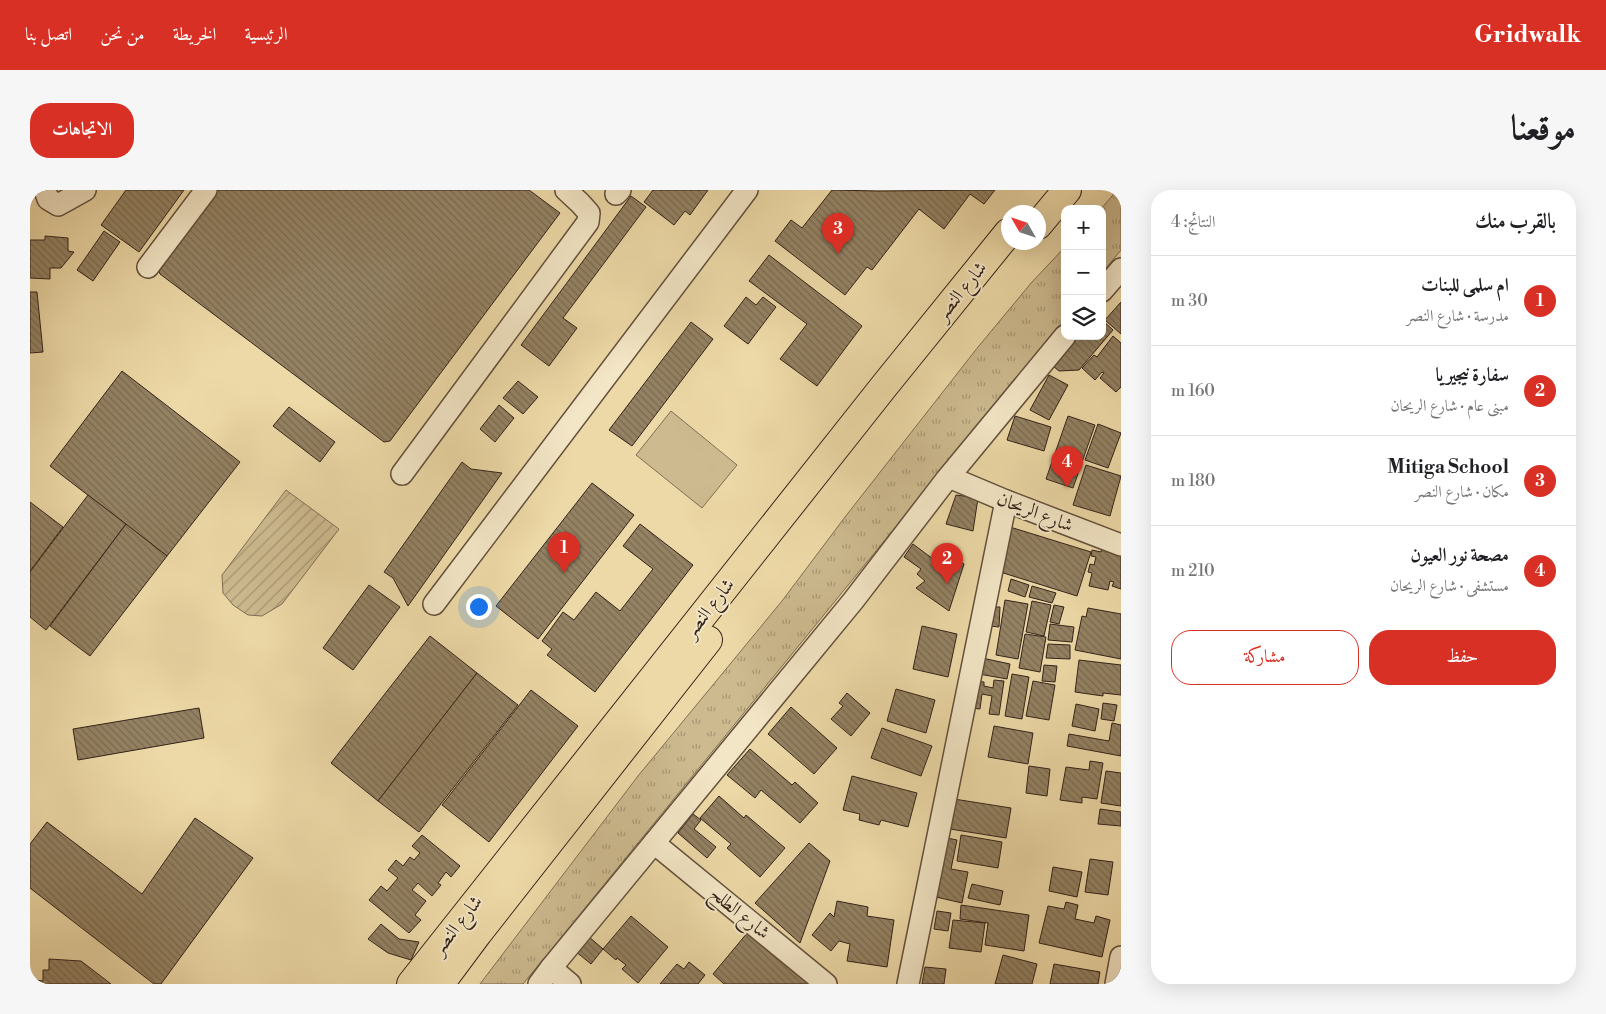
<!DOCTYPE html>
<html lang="ar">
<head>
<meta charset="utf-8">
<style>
  body { margin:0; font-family:"Libre Bodoni",Amiri,serif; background:#f6f6f6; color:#202124; direction:rtl }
  .controls { position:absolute; right:15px; top:15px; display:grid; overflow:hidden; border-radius:10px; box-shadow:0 5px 20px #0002 }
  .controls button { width:45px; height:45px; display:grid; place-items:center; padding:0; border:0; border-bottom:1px solid #e0e0e0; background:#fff; color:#202124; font:25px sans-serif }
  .compass { position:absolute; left:971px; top:15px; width:45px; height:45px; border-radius:50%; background:#fff; box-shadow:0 5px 20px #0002; rotate:309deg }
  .you { position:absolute; left:448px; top:416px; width:18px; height:18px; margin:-12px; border:4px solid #fff; border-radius:50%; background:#1a73e8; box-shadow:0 0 0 8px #1a73e833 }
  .badge { display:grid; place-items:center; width:32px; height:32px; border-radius:50%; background:#d93025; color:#fff; font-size:16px; font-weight:700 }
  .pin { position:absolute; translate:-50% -41px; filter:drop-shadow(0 1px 2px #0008) }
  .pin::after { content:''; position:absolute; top:26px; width:18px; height:15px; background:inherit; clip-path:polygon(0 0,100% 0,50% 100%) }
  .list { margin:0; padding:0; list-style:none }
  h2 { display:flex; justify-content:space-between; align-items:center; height:65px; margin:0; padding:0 20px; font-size:21px }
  h2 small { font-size:16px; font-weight:400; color:#757577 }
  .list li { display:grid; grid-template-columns:32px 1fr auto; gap:15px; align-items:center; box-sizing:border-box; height:90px; padding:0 20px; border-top:1px solid #e0e0e0 }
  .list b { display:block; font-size:19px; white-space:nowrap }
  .list p { margin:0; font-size:16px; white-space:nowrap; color:#757577 }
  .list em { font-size:16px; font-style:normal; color:#757577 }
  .actions { display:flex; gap:10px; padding:15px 20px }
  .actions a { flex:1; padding:11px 0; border:1px solid #d93025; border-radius:20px; text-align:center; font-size:18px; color:#d93025 }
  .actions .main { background:#d93025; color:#fff }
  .icon { flex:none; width:28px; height:28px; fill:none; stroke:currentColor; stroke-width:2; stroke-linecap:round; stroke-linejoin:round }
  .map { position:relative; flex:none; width:1091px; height:794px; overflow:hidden; direction:ltr; border-radius:20px }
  header { display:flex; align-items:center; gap:30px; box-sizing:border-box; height:70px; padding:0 25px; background:#d93025; color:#fff }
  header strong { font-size:24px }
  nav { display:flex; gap:28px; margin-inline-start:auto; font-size:18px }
  .intro { display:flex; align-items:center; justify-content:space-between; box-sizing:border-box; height:120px; padding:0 30px }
  h1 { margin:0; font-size:35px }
  .button { padding:12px 22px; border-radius:20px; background:#d93025; color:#fff; font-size:18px; font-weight:700 }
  main { display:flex; gap:30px; padding:0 30px }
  aside { flex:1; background:#fff; border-radius:20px; box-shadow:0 5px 20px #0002 }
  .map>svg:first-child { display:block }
  .grass { fill:url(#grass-tufts); stroke:#806e54 }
  .garden { fill:url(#garden-furrows); stroke:#806e54 }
  .pitch { fill:#cdba8f; stroke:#806e54 }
  .building { fill:url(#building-back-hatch); stroke:#33231a }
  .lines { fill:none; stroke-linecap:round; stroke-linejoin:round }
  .minor-casing { stroke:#62503d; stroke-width:24 }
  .highway-casing { stroke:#33231a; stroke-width:30 }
  .minor { stroke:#f3e6c6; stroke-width:21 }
  .highway { stroke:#edd9a7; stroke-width:28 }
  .labels { text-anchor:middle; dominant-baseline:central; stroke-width:4; stroke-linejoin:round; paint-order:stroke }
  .street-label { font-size:19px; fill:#33231a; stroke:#f3e6c6 }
</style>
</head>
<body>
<header>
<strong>Gridwalk</strong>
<nav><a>الرئيسية</a><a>الخريطة</a><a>من نحن</a><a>اتصل بنا</a></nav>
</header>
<div class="intro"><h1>موقعنا</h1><a class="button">الاتجاهات</a></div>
<main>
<aside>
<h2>بالقرب منك<small>النتائج: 4</small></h2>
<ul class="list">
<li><span class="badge">1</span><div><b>ام سلمى للبنات</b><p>مدرسة · شارع النصر</p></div><em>30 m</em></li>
<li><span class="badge">2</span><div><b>سفارة نيجيريا</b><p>مبنى عام · شارع الريحان</p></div><em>160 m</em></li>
<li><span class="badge">3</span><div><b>Mitiga School</b><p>مكان · شارع النصر</p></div><em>180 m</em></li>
<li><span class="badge">4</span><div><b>مصحة نور العيون</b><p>مستشفى · شارع الريحان</p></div><em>210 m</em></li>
</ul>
<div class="actions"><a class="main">حفظ</a><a>مشاركة</a></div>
</aside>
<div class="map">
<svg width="1091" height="794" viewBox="0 0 1091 794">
  <defs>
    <pattern id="grass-tufts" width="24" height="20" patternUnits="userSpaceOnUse" patternTransform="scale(1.25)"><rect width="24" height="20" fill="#cdba8f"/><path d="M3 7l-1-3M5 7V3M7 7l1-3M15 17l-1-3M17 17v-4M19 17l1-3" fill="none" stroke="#a79774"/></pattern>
    <pattern id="garden-furrows" width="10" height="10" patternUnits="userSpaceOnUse" patternTransform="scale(1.25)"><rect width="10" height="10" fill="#cdba8f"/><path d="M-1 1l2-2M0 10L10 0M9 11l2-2" fill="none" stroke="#a79774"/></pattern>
    <pattern id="building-back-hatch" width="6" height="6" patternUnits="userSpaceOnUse" patternTransform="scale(1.25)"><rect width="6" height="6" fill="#948263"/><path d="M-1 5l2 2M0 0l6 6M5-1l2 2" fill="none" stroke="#796a51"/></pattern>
  </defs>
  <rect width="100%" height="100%" fill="#edd9a7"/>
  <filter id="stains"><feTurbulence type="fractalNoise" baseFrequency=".004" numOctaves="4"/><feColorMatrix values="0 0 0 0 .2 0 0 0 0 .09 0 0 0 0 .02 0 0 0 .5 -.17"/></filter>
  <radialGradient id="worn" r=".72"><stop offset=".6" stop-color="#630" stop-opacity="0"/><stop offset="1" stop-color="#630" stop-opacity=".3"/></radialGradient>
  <g class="grass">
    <polygon points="1087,0 1091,0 1091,60 1072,83 1071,19"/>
    <polygon points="1035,57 1035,129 493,794 450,794 608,586 752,411 815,327 948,157 1002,92"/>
  </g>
  <polygon class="garden" points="256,300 309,339 252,414 232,426 218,425 203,415 193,403 192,385"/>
  <polygon class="pitch" points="641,221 707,275 672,318 606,265"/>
  <g class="building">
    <polygon points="96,0 154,0 109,62 71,35"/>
    <polygon points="186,0 499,0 530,23 360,251 354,252 130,84 128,77"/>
    <polygon points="623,0 678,0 660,25 655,21 644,35 614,12"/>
    <polygon points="802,0 848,1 965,0 954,14 940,4 914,39 889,19 842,80 837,77 815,105 745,51 761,30 772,38"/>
    <polygon points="601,6 616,17 533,128 547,138 519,176 491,155"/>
    <polygon points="74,41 90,52 63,91 47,80"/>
    <polygon points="15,46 38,48 38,61 44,62 31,78 20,78 20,89 0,88 0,50 15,50"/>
    <polygon points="739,65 832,136 787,196 750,169 777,134 719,91"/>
    <polygon points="0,102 7,102 13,162 0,163"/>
    <polygon points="716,107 726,115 733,107 746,117 718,154 694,136"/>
    <polygon points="1091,112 1091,144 1075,130"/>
    <polygon points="1072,130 1083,140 1049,180 1029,181 1023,176 1049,146 1072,146"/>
    <polygon points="661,132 683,149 602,256 579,240"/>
    <polygon points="1083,146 1091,153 1091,197 1086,202 1070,188 1074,183 1072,182 1065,190 1052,178 1064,165 1067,167"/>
    <polygon points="92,181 210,272 137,366 20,276"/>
    <polygon points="1019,185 1038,195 1019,230 1000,220"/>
    <polygon points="488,191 508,207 493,224 473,208"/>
    <polygon points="469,215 484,228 465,252 450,239"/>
    <polygon points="259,217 305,252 290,272 243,236"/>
    <polygon points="985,226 1021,237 1014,261 977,250"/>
    <polygon points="1038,226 1065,235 1043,298 1016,289"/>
    <polygon points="1068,234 1091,243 1078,278 1055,270"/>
    <polygon points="432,272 441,279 472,283 378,416 363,388 354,382"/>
    <polygon points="1056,275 1091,286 1080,326 1043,315"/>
    <polygon points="562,293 604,325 508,449 466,416"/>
    <polygon points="58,305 96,334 16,440 0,427 0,382"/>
    <polygon points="926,305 948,308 943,341 916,334"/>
    <polygon points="0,312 33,337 0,381"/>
    <polygon points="96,334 137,366 60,466 20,436"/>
    <polygon points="610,334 663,375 565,502 517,465 522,459 512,451 533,422 544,430 566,402 590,421 623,379 593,356"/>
    <polygon points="980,337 1061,362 1047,406 967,381"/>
    <polygon points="883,354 915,378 927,370 934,374 919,421 886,398 895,391 887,384 891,379 874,367"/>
    <polygon points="1072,357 1091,361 1091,399 1082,396 1084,392 1080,391 1078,400 1059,396 1062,383 1058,382 1060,374 1064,375 1066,367 1061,366 1062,360 1071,362"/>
    <polygon points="981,389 999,395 995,407 978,401"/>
    <polygon points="339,395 370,417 323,480 293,458"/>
    <polygon points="1002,396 1026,403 1022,413 999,407"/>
    <polygon points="975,410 998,414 988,469 966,465"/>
    <polygon points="1002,411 1021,415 1014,446 996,442"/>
    <polygon points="1024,415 1034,417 1029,434 1020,432"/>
    <polygon points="962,417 970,417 969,437 960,436"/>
    <polygon points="1058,418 1091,424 1091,469 1045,460 1052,426 1056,427"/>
    <polygon points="1020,434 1044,437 1042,452 1018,450"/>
    <polygon points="892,436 927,444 918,487 883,479"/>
    <polygon points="995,444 1016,447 1010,482 989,478"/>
    <polygon points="400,446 447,483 348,611 301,573"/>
    <polygon points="1018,454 1040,455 1040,469 1016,468"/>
    <polygon points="952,468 980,474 977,489 949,484"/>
    <polygon points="1049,470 1091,475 1091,505 1073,503 1073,506 1045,502"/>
    <polygon points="1014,475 1027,476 1025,492 1012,491"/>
    <polygon points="447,483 488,515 389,642 348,611"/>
    <polygon points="982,484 999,487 992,529 975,526"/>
    <polygon points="964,490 974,491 969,525 959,524 962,506 952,504 950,519 941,518 945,491 954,492 954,496 963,498"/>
    <polygon points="1003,491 1025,495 1019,530 996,526"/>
    <polygon points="866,499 905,510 896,543 857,531"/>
    <polygon points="501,500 548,536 459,652 412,615"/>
    <polygon points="817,503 840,523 821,546 801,529 813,516 809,513"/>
    <polygon points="1073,513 1087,515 1084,531 1071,529"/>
    <polygon points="1046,514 1069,519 1065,541 1042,536"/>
    <polygon points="761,517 807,558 784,584 738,544"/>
    <polygon points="169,518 174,548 48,570 43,539"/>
    <polygon points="1082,533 1091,535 1091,566 1037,556 1039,544 1079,551"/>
    <polygon points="964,536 1003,543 998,574 958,567"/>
    <polygon points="852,538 902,556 891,586 841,568"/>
    <polygon points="720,559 762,595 765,592 788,613 770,633 731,600 725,608 697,585"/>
    <polygon points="1060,571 1073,573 1067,609 1052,607 1052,613 1030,610 1036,577 1059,580"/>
    <polygon points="999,576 1020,579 1017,606 996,603"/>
    <polygon points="1076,581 1091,583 1091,616 1071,613"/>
    <polygon points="822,586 887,603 878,637 851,630 849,635 829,630 830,624 813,620"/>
    <polygon points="689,606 714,628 716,625 755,658 730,687 697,658 701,654 670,628"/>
    <polygon points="924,609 981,618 976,648 920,639"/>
    <polygon points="1070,619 1091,622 1091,636 1068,634"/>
    <polygon points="663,624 671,630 664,639 686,657 677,668 648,643"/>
    <polygon points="165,628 223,668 131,794 124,794 0,698 0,654 17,632 112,704"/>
    <polygon points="392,645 430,676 421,687 416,682 408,693 411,695 402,706 388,693 382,700 396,711 385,725 391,730 379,743 339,710 351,696 357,701 368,688 358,680 366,670 373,676 380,667 384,670 390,663 382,656"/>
    <polygon points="931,645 972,652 968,678 927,671"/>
    <polygon points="917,648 927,650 921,679 938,682 932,713 906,707"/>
    <polygon points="779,653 800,671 770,753 725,713"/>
    <polygon points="1060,669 1083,672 1078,705 1055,702"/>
    <polygon points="1023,677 1052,682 1047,707 1019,701"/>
    <polygon points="942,694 973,701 970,715 938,708"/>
    <polygon points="807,711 838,717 837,726 864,730 857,777 817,771 820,754 809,751 801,761 782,745 800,723 804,727"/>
    <polygon points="1036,712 1048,715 1045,729 1064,733 1066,726 1080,730 1072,767 1009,753 1018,716 1034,719"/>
    <polygon points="931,715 999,725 994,761 955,755 958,733 930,729"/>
    <polygon points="907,721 921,723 918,741 904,739"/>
    <polygon points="601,726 638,757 608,793 592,779 596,775 587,768 586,770 573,759"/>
    <polygon points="923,730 955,733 951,762 919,758"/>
    <polygon points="351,734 369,749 389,752 381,770 358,763 338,749"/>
    <polygon points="718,742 779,794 694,794 683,784"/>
    <polygon points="558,746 573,759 561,774 545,761"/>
    <polygon points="973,765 1007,774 1002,794 965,794"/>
    <polygon points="19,769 51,771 81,794 6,794 6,790 13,791 13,780 19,780"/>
    <polygon points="659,772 675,785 668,794 630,794 647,774 654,779"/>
    <polygon points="1024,774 1070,782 1068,794 1020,794"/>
    <polygon points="895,777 916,779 914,794 892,794"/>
  </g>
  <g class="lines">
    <defs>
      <g id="minor">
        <polyline points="15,0 18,9 28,15 55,0"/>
        <polyline points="586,4 590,0"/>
        <polyline points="118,77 176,0"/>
        <polyline points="1072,101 1091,79"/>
        <polyline points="372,284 558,32 559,23 550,13 536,0"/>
        <polyline points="919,287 976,311 1091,355"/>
        <polyline points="404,414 717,0"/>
        <polyline points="624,653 796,794"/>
        <polyline points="521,778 540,794"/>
        <polyline points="509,794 521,778 823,411 916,290 1035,146"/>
        <polyline points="878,794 976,311"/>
        <polyline points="1086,794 1091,767"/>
      </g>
      <g id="highway">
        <polyline points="1008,35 1037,0"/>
        <polyline points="381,794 855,195 978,43"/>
        <polyline points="410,794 448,743 678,450"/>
      </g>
    </defs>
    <use href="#minor" class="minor-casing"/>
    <use href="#highway" class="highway-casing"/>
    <use href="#minor" class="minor"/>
    <use href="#highway" class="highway"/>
  </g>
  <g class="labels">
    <g class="street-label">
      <text transform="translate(931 101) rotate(-51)">شارع النصر</text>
      <text transform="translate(1005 322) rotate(21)">شارع الريحان</text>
      <text transform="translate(679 418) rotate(-52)">شارع النصر</text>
      <text transform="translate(710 723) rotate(39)">شارع الطلح</text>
      <text transform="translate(427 735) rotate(-52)">شارع النصر</text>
    </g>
  </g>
  <rect width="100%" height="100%" filter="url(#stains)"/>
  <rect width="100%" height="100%" fill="url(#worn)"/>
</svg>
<div class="controls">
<button>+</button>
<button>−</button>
<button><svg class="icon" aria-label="layers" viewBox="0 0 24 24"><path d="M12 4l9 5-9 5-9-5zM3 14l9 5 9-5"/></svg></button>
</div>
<svg class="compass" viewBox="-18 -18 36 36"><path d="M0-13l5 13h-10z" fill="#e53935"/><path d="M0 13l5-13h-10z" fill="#757577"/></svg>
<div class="you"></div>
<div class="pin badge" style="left:534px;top:383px">1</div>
<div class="pin badge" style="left:917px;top:394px">2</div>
<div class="pin badge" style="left:808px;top:64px">3</div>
<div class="pin badge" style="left:1037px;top:297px">4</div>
</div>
</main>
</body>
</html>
